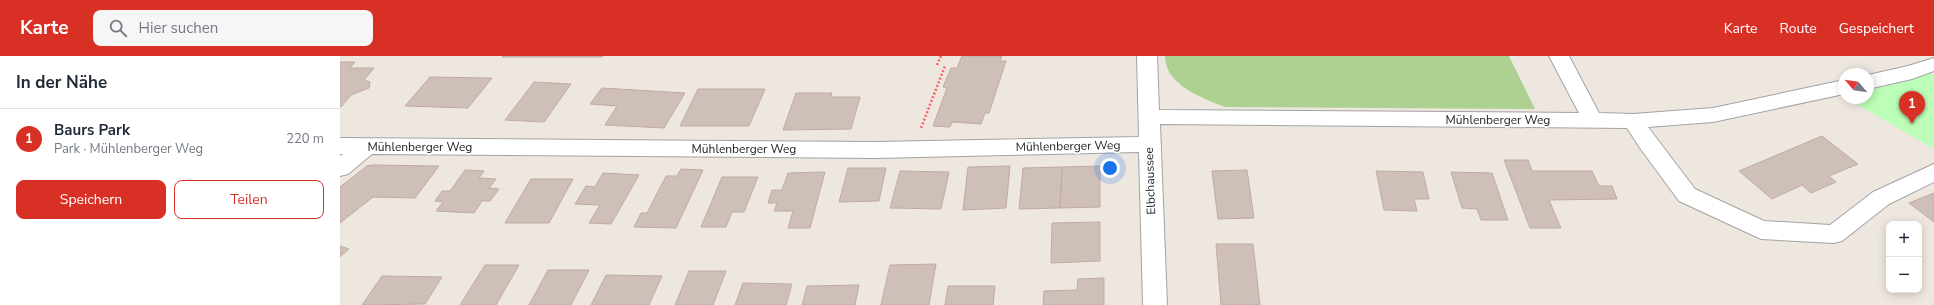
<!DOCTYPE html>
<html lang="de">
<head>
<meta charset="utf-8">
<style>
  body { margin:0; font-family:"Nunito Sans",sans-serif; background:#f6f6f7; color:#1f2937 }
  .controls { position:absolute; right:12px; bottom:12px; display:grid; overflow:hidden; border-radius:8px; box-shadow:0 2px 10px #0003 }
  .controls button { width:36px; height:36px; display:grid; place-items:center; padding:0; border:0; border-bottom:1px solid #e0e1e3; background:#fff; color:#1f2937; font:20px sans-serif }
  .compass { position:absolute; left:1498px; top:12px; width:36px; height:36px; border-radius:50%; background:#fff; box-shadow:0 2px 10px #0003; rotate:299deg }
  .you { position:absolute; left:770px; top:112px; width:14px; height:14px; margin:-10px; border:3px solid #fff; border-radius:50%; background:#1a73e8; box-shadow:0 0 0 6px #1a73e833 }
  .badge { display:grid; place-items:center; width:26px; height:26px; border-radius:50%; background:#d93025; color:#fff; font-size:13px; font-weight:700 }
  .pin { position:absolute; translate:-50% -33px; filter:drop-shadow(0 1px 2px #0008) }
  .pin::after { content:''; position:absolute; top:21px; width:14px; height:12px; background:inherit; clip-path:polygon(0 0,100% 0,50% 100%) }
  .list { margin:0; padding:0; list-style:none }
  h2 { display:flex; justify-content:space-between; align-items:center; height:52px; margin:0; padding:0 16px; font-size:17px }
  h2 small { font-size:13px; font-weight:400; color:#747a83 }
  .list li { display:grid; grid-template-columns:26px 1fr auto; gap:12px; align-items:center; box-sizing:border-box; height:60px; padding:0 16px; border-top:1px solid #e0e1e3 }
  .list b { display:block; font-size:15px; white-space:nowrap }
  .list p { margin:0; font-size:13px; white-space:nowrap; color:#747a83 }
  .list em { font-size:13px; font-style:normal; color:#747a83 }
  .actions { display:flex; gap:8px; padding:12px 16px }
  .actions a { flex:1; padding:9px 0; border:1px solid #d93025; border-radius:8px; text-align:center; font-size:14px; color:#d93025 }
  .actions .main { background:#d93025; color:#fff }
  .icon { flex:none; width:22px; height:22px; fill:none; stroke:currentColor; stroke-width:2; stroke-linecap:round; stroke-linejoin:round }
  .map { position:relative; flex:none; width:1594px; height:249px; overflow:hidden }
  header { display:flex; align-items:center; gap:24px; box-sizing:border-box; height:56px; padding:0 20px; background:#d93025; color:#fff }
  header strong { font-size:19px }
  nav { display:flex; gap:22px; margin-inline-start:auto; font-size:14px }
  .search { width:280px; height:36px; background:#f6f6f7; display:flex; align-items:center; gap:10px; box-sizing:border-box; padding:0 14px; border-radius:8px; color:#747a83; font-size:15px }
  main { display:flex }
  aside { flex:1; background:#fff }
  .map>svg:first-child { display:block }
  .forest { fill:#add191 }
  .park { fill:#bcfeb8 }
  .building { fill:#cebfb9; stroke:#c1aba1 }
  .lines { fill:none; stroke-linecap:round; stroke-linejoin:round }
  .minor-casing { stroke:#a3a3a3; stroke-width:2 }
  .path { stroke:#ff6067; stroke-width:2.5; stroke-dasharray:2 2; stroke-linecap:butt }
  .minor { fill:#fff; fill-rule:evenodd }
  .labels { text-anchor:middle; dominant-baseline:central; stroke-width:3.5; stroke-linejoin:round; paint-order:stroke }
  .street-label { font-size:12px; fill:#1c1c1c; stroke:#fff }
</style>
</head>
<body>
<header>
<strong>Karte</strong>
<div class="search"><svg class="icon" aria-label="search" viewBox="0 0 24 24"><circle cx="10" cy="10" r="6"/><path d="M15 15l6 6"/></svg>Hier suchen</div>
<nav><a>Karte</a><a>Route</a><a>Gespeichert</a></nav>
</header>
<main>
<aside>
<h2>In der Nähe<small></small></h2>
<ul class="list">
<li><span class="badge">1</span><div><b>Baurs Park</b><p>Park · Mühlenberger Weg</p></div><em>220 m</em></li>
</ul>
<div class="actions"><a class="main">Speichern</a><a>Teilen</a></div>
</aside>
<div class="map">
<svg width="1594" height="249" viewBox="0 0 1594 249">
  <rect width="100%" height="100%" fill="#eee7e0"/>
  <path class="forest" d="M 825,0 L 1169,0 L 1195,53 L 885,51 C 862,42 825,29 825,0 Z"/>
  <polygon class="park" points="1572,16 1594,18 1594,93 1506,42 1528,42 1528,26"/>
  <g class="building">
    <polygon points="263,0 262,1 162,1 163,0"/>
    <polygon points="622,0 662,0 660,5 666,5 649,57 645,57 641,68 612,66 610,71 593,70 607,32 603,31 611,12 617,12"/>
    <polygon points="0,6 15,6 10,12 34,12 24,24 30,26 29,32 11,39 1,51 0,51"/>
    <polygon points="90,21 152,22 128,52 65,50"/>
    <polygon points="194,26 231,28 204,66 165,64"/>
    <polygon points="262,32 345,37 324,72 265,69 277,50 250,48"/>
    <polygon points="358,33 425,33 409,70 340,70"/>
    <polygon points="456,37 492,37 491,41 520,41 511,73 443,74"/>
    <polygon points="1482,80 1518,108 1489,120 1496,126 1471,137 1462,129 1432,143 1399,115"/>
    <polygon points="1164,104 1188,104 1192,115 1252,115 1259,130 1272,130 1277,143 1209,144 1221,172 1190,172"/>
    <polygon points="32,109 99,110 75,142 33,141 0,167 0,131 27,110"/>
    <polygon points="670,110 666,152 623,154 628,111"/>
    <polygon points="760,110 760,151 720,152 722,111"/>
    <polygon points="722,111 720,152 679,153 683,112"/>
    <polygon points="508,112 546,112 539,145 499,146"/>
    <polygon points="341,113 363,114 336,172 294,171 301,157 307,157 326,120 337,120"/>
    <polygon points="125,114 144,115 139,122 156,123 149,132 159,133 150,145 142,145 134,157 96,155 103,146 95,145 102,135 110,135"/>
    <polygon points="907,114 914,162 878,163 872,115"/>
    <polygon points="560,115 609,116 601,153 550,152"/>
    <polygon points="1036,115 1083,116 1089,143 1074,143 1077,155 1044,154"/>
    <polygon points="485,116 470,172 448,172 453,155 434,155 437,147 428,147 432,134 442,134 448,117"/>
    <polygon points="1111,116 1152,117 1168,164 1141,164 1137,153 1122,152"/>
    <polygon points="263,117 299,119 271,168 249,167 260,149 235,148 246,130 255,131"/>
    <polygon points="382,121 418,121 404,156 392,156 386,171 361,171"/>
    <polygon points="191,123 233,123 209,167 165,167"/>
    <polygon points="1594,137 1594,166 1569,147"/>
    <polygon points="760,166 760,205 711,207 712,167"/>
    <polygon points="876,188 913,188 920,249 881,249"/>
    <polygon points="0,190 9,193 0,201"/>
    <polygon points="596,208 589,249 541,249 550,209"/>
    <polygon points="145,209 179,209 156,249 120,249"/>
    <polygon points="208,214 249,214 231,249 189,249"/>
    <polygon points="349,215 386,215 373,249 335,249"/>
    <polygon points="266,219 322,220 309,249 251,249"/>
    <polygon points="42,220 102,221 85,248 22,249"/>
    <polygon points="764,222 764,249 703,249 704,235 737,234 738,223"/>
    <polygon points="403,227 452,228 446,249 395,249"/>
    <polygon points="519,229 515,249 462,249 467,230"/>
    <polygon points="608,230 655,230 653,249 605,249"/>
  </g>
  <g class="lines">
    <defs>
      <g id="minor">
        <polygon points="797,0 817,0 819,54 1239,57 1209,0 1229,0 1259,57 1293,58 1373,52 1504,24 1504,38 1373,66 1308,71 1355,133 1424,165 1490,169 1533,136 1594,108 1594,126 1549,148 1502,185 1494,187 1421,183 1339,145 1300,92 1287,72 820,68 827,249 803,249 799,96 536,102 32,98 8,118 0,120 0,100 3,98 0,98 0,82 536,86 799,81"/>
        <polygon points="1594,2 1594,15 1572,23 1528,33 1528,19 1568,10"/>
      </g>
    </defs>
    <use href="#minor" class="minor-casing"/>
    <g class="path">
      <polyline points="597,9 601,0"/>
      <polyline points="581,72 605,10"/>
    </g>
    <use href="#minor" class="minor"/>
  </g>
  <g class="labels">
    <g class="street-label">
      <text x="1158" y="64">Mühlenberger Weg</text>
      <text transform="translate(728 90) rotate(-1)">Mühlenberger Weg</text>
      <text x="80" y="91">Mühlenberger Weg</text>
      <text x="404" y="93">Mühlenberger Weg</text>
      <text transform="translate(810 125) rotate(-92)">Elbchaussee</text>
    </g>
  </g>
</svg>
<div class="controls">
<button>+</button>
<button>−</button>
</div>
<svg class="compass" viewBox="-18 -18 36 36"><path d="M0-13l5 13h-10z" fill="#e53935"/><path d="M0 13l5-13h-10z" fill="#747a83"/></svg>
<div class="you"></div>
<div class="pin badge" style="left:1572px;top:68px">1</div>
</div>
</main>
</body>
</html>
